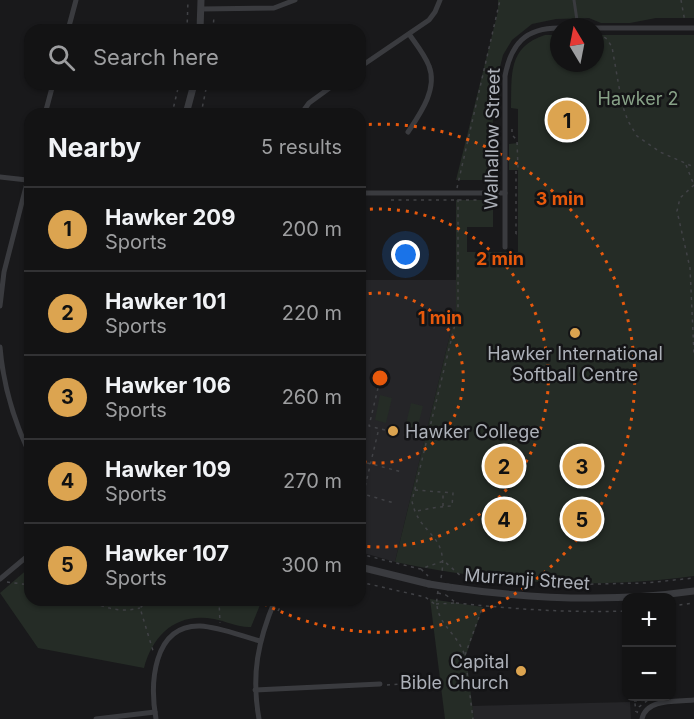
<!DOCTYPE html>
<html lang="en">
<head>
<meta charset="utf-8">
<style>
  body { margin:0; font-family:Inter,sans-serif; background:#1c1c1d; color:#f1f3f6 }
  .controls { position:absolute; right:18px; bottom:18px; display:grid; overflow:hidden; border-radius:12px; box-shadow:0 2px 4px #0004 }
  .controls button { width:54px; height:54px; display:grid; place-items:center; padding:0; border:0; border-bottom:2px solid #323234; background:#131314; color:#f1f3f6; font:30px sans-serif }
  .compass { position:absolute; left:550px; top:18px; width:54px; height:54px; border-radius:50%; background:#131314; box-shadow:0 2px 4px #0004; rotate:350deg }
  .you { position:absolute; left:406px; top:255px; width:21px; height:21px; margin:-15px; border:4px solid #fff; border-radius:50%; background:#1a73e8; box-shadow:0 0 0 9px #1a73e833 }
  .badge { display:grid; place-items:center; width:39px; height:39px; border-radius:50%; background:#dca450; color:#111; font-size:20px; font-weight:700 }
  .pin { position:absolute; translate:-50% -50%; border:3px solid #fff; box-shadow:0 2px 6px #0006 }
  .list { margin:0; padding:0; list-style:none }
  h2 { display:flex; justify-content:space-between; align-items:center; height:78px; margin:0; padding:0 24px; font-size:26px }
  h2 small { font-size:20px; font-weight:400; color:#9d9ea0 }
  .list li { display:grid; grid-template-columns:39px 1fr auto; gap:18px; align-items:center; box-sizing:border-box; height:84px; padding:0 24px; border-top:2px solid #323234 }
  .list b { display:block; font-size:22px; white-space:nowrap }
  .list p { margin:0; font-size:20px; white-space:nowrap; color:#9d9ea0 }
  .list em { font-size:20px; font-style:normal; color:#9d9ea0 }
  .icon { flex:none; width:33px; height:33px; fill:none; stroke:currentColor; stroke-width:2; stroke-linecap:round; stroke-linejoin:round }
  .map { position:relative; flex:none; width:694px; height:719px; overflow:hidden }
  .search { position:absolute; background:#131314; box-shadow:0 2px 4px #0004; left:24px; top:24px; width:342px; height:66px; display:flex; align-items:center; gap:15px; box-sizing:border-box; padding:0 21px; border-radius:18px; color:#9d9ea0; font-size:22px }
  .panel { position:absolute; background:#131314; box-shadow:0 2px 4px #0004; left:24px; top:108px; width:342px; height:498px; border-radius:18px }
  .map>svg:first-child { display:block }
  .built { fill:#252528 }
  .green { fill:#252c26 }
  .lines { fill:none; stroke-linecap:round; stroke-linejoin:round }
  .path { stroke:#414246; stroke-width:1.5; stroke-dasharray:3 4.5; stroke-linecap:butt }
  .service { stroke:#3a3b3f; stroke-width:3 }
  .minor { stroke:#3a3b3f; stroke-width:5 }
  .tertiary { stroke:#3a3b3f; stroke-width:7 }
  .path-bridge { stroke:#414246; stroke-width:1.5; stroke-dasharray:3 4.5; stroke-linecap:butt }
  .tertiary-bridge { stroke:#3a3b3f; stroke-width:7 }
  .ring { fill:none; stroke:#e8590c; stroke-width:3; stroke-dasharray:3 6 }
  .poi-dot { fill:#dca450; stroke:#141416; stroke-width:2 }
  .labels { text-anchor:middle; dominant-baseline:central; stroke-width:5; stroke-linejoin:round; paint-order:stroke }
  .park-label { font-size:18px; fill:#87a187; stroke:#141416 }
  .street-label { font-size:18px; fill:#adb1b9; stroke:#141416 }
  .poi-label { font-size:18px; fill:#adb1b9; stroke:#141416 }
  .centre { fill:#e8590c; stroke:#141416; stroke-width:3 }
  .ring-label { font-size:18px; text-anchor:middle; font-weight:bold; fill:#e8590c; stroke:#141416; stroke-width:5; stroke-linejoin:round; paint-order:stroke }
</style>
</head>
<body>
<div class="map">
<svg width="694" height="719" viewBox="0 0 694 719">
  <rect width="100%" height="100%" fill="#19191b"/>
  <g class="built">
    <polygon points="360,280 456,280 456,310 395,562 360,552"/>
    <polygon points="630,702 631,719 474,719 472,706"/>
  </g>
  <g class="green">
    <polygon points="498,0 694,0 694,18 656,18 630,23 601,23 589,18 556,19 532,24 512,40 503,55 499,71 499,108 493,109 492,180 456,180 498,11"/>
    <path d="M 545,35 L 559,35 L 559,63 L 595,63 L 595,35 L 694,35 L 694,576 C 589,590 498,583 395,562 L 456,310 L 456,200 L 493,200 L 493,227 L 467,227 L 467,252 L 518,252 L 518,170 L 509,170 L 509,144 L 518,143 L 518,109 L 511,108 C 512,76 507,47 545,35 Z"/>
    <polygon points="380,395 392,398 386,423 375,420"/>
    <polygon points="411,403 423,406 417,430 405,428"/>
    <path d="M 30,567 L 30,600 L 262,600 L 251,627 C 239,628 226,621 214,619 C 177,612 153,634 144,668 L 38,648 L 0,593 Z"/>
    <polygon points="430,599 483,607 466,655 474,719 445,719"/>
  </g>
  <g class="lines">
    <g class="path">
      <polyline points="681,0 685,22"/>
      <polyline points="187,30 188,0"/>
      <polyline points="213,30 214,16"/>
      <polyline points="598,33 607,39 612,47 622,104 628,121 637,136 660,152 694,167"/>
      <polyline points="172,114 179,84"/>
      <polyline points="201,114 207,84"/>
      <polyline points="512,129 512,135 517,140 518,169 516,171 516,234 512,234"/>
      <polyline points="686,165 694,185"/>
      <polyline points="694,185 680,198 677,211 690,268 694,354"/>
      <polyline points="457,188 500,0"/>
      <polyline points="391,200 479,200"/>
      <polyline points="378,388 369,426 405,435"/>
      <polyline points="360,461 402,472"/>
      <polyline points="415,490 453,493 452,506 439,507 416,511"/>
      <polyline points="360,493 394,503"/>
      <polyline points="443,506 443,494"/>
      <polyline points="360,508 379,428"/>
      <polyline points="360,554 420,569 444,561 462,577 551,585 645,583 694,578"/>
      <polyline points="421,569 428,576"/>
      <path d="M 441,578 C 450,532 419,537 412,501 L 458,312 L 458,199"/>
      <polyline points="7,582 30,585"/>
      <polyline points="360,582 425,597 436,605"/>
      <path d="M 438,591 C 431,623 456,629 465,656 L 473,719"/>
      <path d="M 87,600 C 105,608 120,613 140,608"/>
      <polyline points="148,600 140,608 154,654"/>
      <polyline points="219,600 220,623"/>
      <path d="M 456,603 C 513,609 569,613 626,611"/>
      <polyline points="436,604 456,603 446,595"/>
      <polyline points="672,606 694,603"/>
      <polyline points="278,611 284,600"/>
      <polyline points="465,655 483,606"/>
      <polyline points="387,685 448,680"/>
      <polyline points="634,696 636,712"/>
      <polyline points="634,701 648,700 639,707 637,713"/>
    </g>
    <polyline class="service" points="574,0 578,27"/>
    <g class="minor">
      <polyline points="201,9 274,8 295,0"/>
      <polyline points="595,28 694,28"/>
      <polyline points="68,30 76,0"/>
      <polyline points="360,67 429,20 435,12 440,0"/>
      <polyline points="45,114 53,84"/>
      <polyline points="301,114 309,103 335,84"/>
      <path d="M 408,132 C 420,114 438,89 429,66 C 425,55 416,44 409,34"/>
      <polyline points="0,177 27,180"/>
      <polyline points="360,193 505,193"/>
      <path d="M 505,247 L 505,76 C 511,44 525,28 559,28"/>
      <polyline points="0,306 4,272 30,171"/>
      <path d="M 0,347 C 3,384 14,421 30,455"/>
      <polyline points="0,579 30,554"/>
      <polyline points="255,690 380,684"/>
      <polyline points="96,719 155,712"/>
      <path d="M 156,719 C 150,685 152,625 200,626 C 220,627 241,636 260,641"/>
      <path d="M 259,719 C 251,674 258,641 275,600"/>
      <path d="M 642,719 C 646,698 677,702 694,700"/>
    </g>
    <g class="tertiary">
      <polyline points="200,30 201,0"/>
      <polyline points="186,114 194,84"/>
      <polyline points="360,567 429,584"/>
      <path d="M 448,587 C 530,599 611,603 694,591"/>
    </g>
    <polyline class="path-bridge" points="438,593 446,595"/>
    <polyline class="tertiary-bridge" points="429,584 448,587"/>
  </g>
  <g class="ring">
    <path d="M360 295A85 85 0 1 1 360 461"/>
    <path d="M361 210A169 169 0 1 1 361 546"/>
    <path d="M360 125A254 254 0 1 1 257 600"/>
  </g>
  <g class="poi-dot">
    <circle cx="575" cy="333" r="6"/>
    <circle cx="393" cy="431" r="6"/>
    <circle cx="521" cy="671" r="6"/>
  </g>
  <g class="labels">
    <g class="park-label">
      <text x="638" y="98">Hawker 2</text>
    </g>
    <g class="street-label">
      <text transform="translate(492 139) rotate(-89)">Walhallow Street</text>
      <text transform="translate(527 579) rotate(4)">Murranji Street</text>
    </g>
    <g class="poi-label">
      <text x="575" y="353">Hawker International<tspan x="575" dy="21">Softball Centre</tspan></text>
      <text x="405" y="431" text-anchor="start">Hawker College</text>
      <text x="509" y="661" text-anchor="end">Capital<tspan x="509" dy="21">Bible Church</tspan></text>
    </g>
  </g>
  <circle cx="380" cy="378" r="9" class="centre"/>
  <g class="ring-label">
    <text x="560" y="205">3 min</text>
    <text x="500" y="265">2 min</text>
    <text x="440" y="324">1 min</text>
  </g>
</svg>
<div class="controls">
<button>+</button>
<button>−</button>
</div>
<svg class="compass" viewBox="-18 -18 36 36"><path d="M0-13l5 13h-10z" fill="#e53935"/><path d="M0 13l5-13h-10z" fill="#9d9ea0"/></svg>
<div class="you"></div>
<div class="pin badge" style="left:567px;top:120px">1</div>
<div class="pin badge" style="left:504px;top:466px">2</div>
<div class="pin badge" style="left:582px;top:466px">3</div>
<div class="pin badge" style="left:504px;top:519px">4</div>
<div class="pin badge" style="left:582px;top:519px">5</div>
<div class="search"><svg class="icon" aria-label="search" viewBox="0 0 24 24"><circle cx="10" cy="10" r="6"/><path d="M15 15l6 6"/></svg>Search here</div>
<section class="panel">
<h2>Nearby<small>5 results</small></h2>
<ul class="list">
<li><span class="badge">1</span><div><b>Hawker 209</b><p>Sports</p></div><em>200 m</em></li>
<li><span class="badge">2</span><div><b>Hawker 101</b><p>Sports</p></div><em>220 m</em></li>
<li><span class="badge">3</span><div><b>Hawker 106</b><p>Sports</p></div><em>260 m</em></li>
<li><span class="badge">4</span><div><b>Hawker 109</b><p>Sports</p></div><em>270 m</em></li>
<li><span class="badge">5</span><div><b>Hawker 107</b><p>Sports</p></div><em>300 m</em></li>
</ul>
</section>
</div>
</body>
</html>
